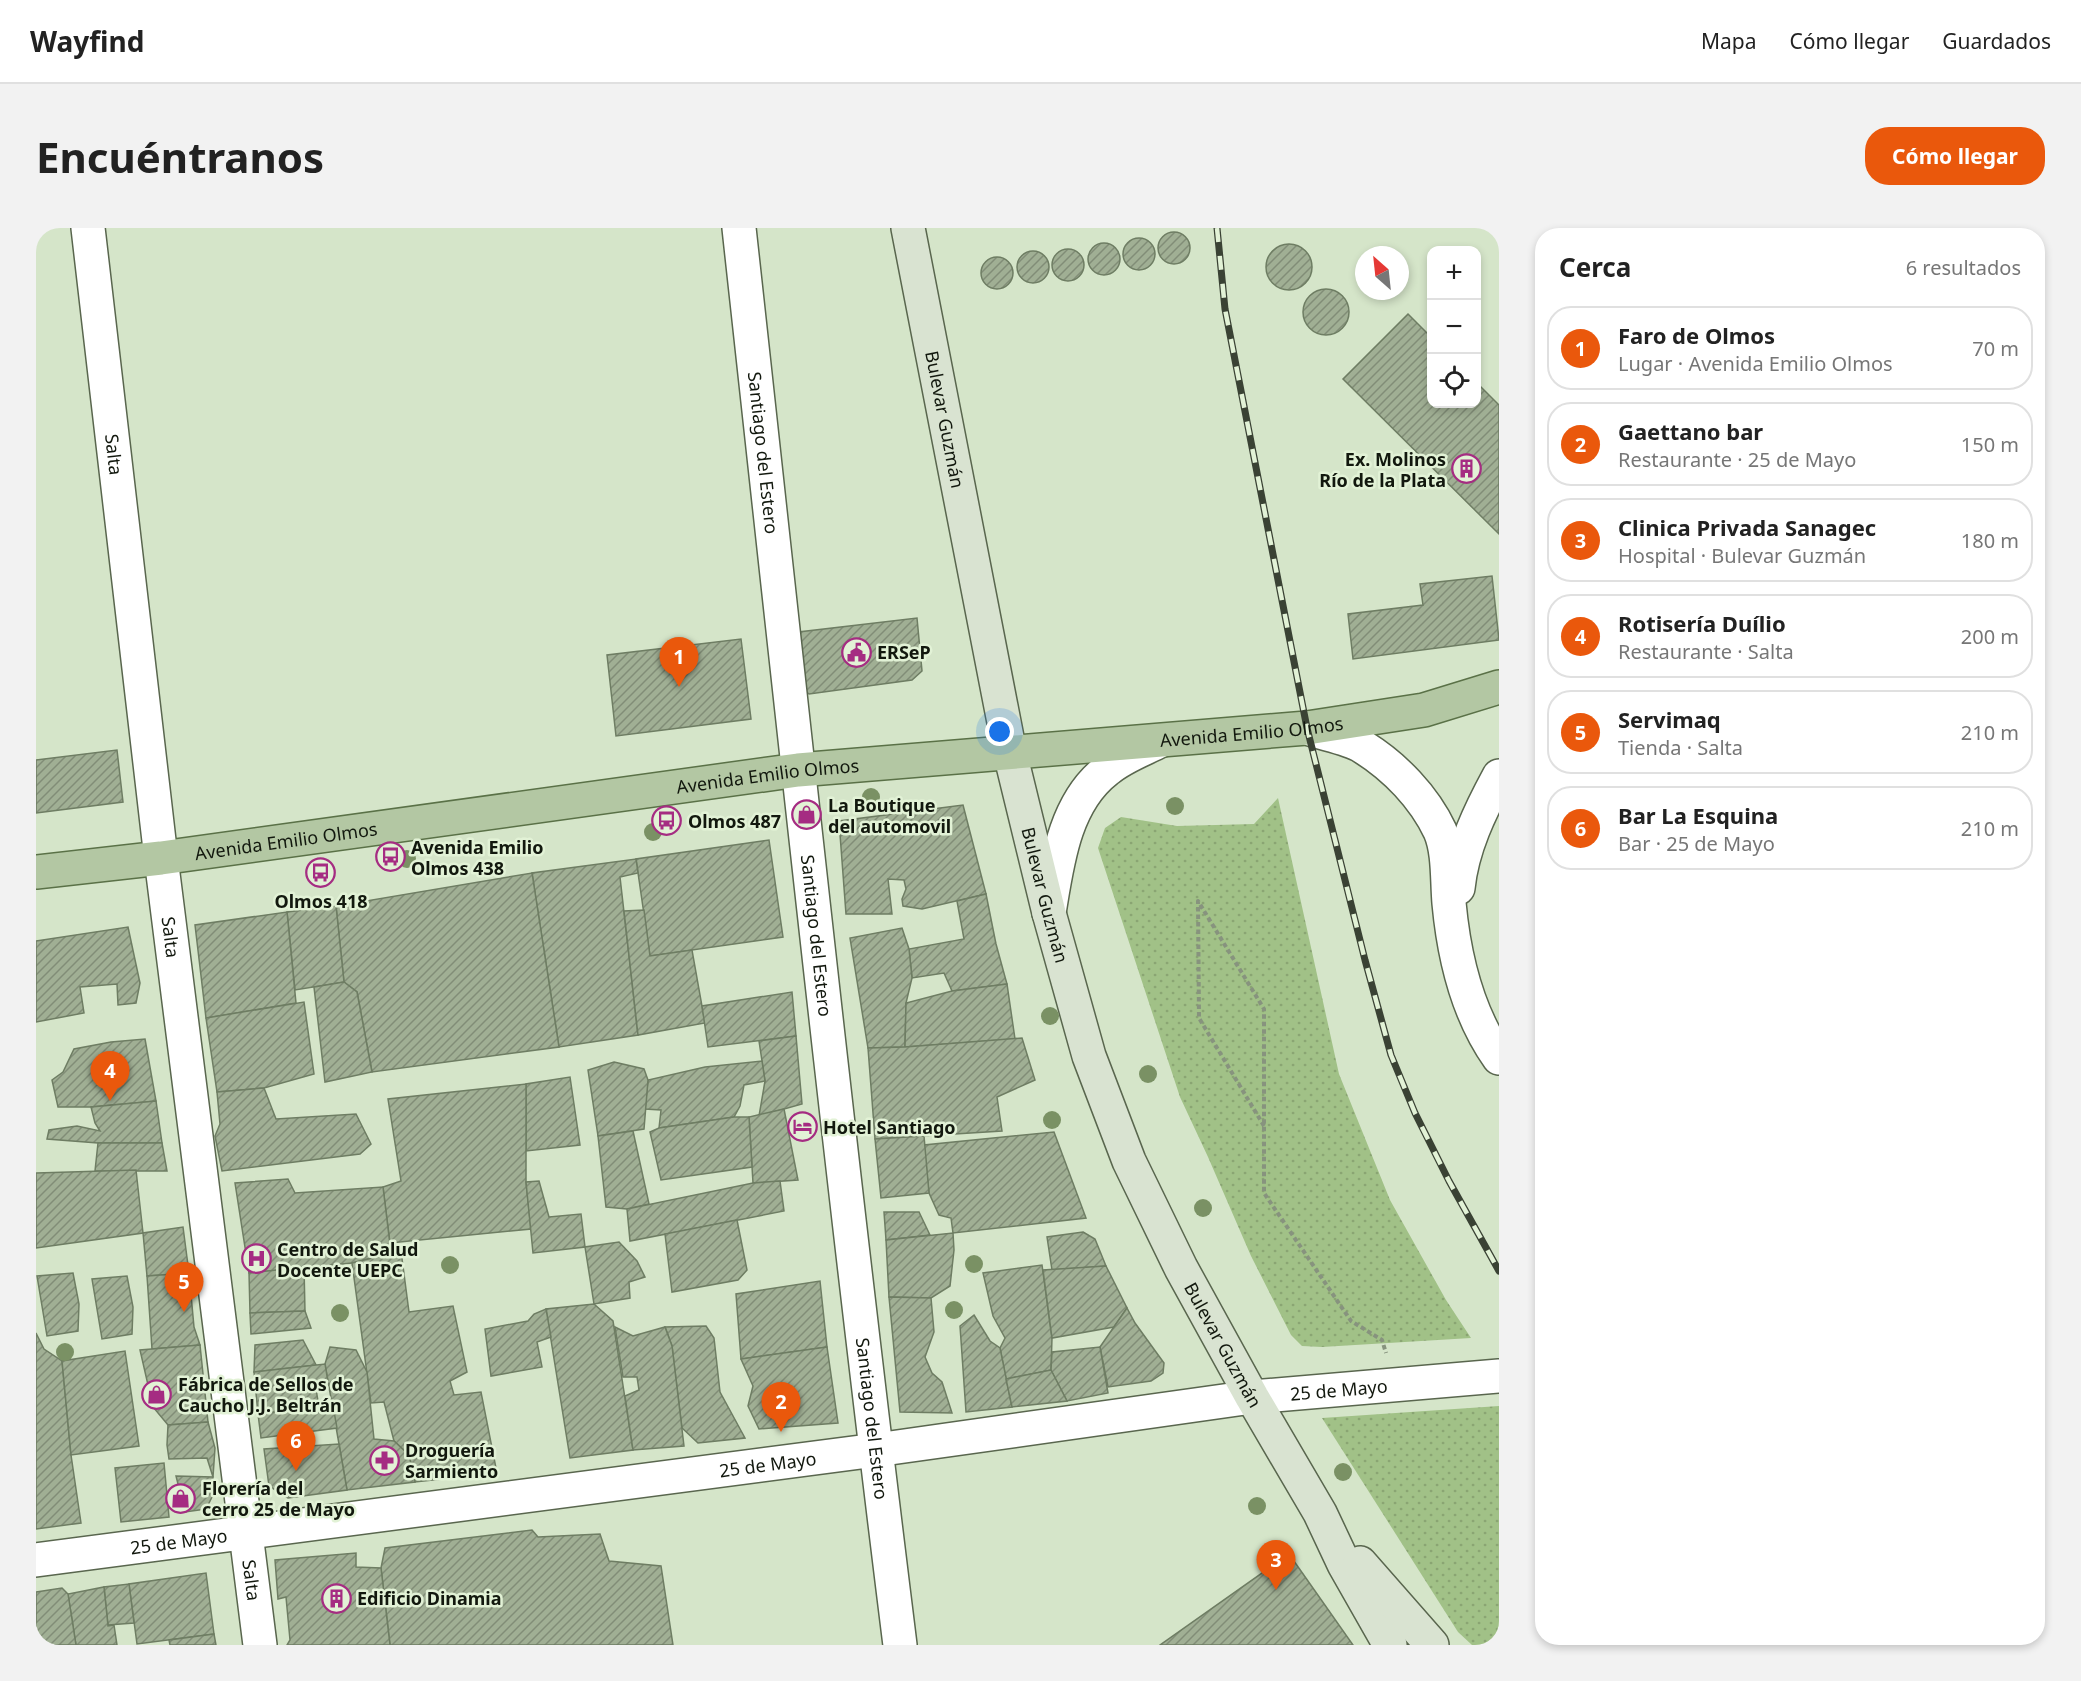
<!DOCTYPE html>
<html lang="es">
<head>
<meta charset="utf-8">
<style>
  body { margin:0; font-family:"Noto Sans",sans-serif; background:#f2f2f2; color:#222 }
  .controls { position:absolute; right:18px; top:18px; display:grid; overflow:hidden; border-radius:12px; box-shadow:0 3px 9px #0003 }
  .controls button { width:54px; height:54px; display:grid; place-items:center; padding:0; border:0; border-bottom:2px solid #e0e0e0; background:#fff; color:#222; font:30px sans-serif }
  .compass { position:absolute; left:1319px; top:18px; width:54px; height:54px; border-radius:50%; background:#fff; box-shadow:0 3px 9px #0003; rotate:333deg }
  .you { position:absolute; left:964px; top:504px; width:21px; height:21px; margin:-15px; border:4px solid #fff; border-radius:50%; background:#1a73e8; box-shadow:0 0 0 9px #1a73e833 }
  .badge { display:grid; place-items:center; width:39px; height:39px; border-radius:50%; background:#ea580c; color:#fff; font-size:20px; font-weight:700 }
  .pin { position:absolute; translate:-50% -50px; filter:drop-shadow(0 2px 3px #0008) }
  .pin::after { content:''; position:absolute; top:32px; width:21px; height:18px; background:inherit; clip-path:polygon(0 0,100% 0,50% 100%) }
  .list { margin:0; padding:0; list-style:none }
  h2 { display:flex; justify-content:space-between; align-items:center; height:78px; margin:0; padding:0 24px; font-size:26px }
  h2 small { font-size:20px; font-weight:400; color:#767676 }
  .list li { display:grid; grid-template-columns:39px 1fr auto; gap:18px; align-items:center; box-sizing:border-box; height:84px; margin:0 12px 12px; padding:0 12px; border:2px solid #e0e0e0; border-radius:24px }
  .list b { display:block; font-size:22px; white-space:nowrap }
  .list p { margin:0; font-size:20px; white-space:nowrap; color:#767676 }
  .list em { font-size:20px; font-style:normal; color:#767676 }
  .icon { flex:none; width:33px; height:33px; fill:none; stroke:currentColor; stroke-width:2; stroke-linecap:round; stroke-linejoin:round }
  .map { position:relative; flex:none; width:1463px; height:1417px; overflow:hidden; border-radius:24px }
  header { display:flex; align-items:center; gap:36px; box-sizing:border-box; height:84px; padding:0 30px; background:#fff; border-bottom:2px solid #e0e0e0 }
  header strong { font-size:28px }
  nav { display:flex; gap:33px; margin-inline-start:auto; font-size:21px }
  .intro { display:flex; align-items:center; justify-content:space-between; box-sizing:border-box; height:144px; padding:0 36px }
  h1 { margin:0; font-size:42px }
  .button { padding:15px 27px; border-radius:24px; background:#ea580c; color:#fff; font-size:21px; font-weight:700 }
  main { display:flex; gap:36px; padding:0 36px }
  aside { flex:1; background:#fff; border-radius:24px; box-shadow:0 3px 9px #0003 }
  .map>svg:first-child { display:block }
  .grass { fill:url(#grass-dots) }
  .building { fill:url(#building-hatch); stroke:#6e7d63; stroke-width:1.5 }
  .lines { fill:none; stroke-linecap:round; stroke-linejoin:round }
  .minor-casing { stroke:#59664e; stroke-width:36 }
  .secondary-casing { stroke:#59664e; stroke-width:36 }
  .primary-casing { stroke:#5a7147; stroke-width:36 }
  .path { stroke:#87937e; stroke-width:4; stroke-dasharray:4.5 3; stroke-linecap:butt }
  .minor { stroke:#fff; stroke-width:33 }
  .secondary { stroke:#d9e3d1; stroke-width:33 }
  .primary { stroke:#b3c7a3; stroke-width:33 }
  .rail-casing { stroke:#3a4234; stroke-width:7 }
  .rail { stroke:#e2f2d6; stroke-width:4.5; stroke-dasharray:14; stroke-linecap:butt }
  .tree { fill:#7a9164 }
  .labels { text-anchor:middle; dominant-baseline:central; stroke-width:5; stroke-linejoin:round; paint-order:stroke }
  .street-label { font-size:18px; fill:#12180e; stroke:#e2f2d6 }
  .poi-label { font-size:18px; font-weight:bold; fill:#12180e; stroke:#e2f2d6; text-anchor:start }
</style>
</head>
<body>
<header>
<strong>Wayfind</strong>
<nav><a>Mapa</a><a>Cómo llegar</a><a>Guardados</a></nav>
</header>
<div class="intro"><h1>Encuéntranos</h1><a class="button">Cómo llegar</a></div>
<main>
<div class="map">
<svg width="1463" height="1417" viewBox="0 0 1463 1417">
  <defs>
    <pattern id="grass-dots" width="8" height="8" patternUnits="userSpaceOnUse" patternTransform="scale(1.5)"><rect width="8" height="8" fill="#a1c187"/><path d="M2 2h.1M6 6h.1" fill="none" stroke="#8aa573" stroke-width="1.8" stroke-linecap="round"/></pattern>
    <pattern id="building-hatch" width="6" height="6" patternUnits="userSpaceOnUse" patternTransform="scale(1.5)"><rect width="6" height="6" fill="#a0af94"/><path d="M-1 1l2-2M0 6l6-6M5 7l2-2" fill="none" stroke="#818d77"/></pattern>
  </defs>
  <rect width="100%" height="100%" fill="#d5e5c9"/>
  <g class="grass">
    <polygon points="1242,570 1303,846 1354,972 1410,1072 1435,1110 1286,1119 1266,1118 1255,1107 1215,1028 1172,929 1144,869 1062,620 1069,600 1085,589 1141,598 1218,596"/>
    <polygon points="1463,1178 1463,1417 1436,1417 1422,1404 1286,1190"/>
  </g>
  <g class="building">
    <circle cx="1138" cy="20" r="16"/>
    <circle cx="1103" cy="26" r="16"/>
    <circle cx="1068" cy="31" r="16"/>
    <circle cx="1253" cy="39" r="23"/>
    <circle cx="1032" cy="37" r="16"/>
    <circle cx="997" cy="39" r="16"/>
    <circle cx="961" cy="45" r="16"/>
    <circle cx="1290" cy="84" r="23"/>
    <polygon points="1372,86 1396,110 1396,176 1440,176 1440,154 1463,177 1463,306 1307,151"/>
    <polygon points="1456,348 1463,412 1317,431 1312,386 1387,377 1384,356"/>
    <polygon points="881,390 886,443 876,452 773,466 759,454 754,405"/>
    <polygon points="705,411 715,491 580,508 571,427"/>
    <polygon points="81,522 87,574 0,585 0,532"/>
    <polygon points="927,577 950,666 886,681 867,678 866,671 870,661 868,652 852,651 856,686 810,686 803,593"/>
    <polygon points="733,612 747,709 614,728 600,631"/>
    <polygon points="600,631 602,645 584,649 602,807 523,819 496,645"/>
    <polygon points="496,645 523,819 336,844 321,764 308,754 300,678"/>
    <polygon points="950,666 960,716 971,756 916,763 908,745 876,750 873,721 928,711 921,673"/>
    <polygon points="300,678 308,754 259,762 251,684"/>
    <polygon points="608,682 614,728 656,722 669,795 602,807 588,683"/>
    <polygon points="251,684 260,775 170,790 159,697"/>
    <polygon points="92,699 104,755 100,775 82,777 81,756 44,759 48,785 0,794 0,713"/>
    <polygon points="866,700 873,721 876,750 870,775 869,819 832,820 814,710"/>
    <polygon points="308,754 321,764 336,844 289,854 278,759"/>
    <polygon points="971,756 979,811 869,819 870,775 916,763"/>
    <polygon points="756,764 760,808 672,819 666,778"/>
    <polygon points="268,774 278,846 228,860 181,864 170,790"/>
    <polygon points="760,808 766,876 723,888 729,853 723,813"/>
    <polygon points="986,810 999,852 961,869 966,903 839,911 832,820 869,819"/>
    <polygon points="109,811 120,873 55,879 22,879 16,852 27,844 38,821 75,814"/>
    <polygon points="726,833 729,853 708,857 704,878 698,889 623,900 625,882 609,881 612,852 669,839"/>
    <polygon points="578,834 608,841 612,852 608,901 562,908 552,842"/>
    <polygon points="534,849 544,917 490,923 490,856"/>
    <polygon points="490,856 490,954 495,1001 354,1015 347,959 365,953 352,871"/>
    <polygon points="228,860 240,891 320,886 335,916 324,926 186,943 179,908 184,896 181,864"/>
    <polygon points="120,873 126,915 62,915 11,911 13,902 41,898 64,903 59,895 55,879"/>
    <polygon points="748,881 762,952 717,955 713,889"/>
    <polygon points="698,889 713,889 716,939 625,952 614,904 623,900"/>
    <polygon points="597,903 613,976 591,981 570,979 562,908"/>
    <polygon points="1018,904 1050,990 917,1005 915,990 903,987 893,965 888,917"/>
    <polygon points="888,908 893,965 845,970 839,911"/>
    <polygon points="62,915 126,915 131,943 59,943"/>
    <polygon points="100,942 107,1005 0,1020 0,945"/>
    <polygon points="252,951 259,965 347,959 355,1025 316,1035 213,1045 199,955"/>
    <polygon points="503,953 513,989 545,986 549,1019 497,1025 490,954"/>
    <polygon points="744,953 748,983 594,1013 591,981 717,955"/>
    <polygon points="848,984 883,984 894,1007 850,1012"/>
    <polygon points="701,992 711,1042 702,1052 636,1064 629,1006"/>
    <polygon points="147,999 153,1045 111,1048 107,1005"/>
    <polygon points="1047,1004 1059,1011 1070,1038 1016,1042 1011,1009"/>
    <polygon points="917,1005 918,1022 914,1058 895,1070 853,1069 850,1012"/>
    <polygon points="583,1014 601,1033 609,1049 593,1054 594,1070 558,1076 549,1019"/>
    <polygon points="365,1023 373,1084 417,1078 431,1144 414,1153 418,1167 445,1164 461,1245 379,1254 373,1227 358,1213 348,1174 335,1175 316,1035"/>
    <polygon points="1006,1037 1016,1110 1015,1142 970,1151 964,1120 969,1110 957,1088 947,1045"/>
    <polygon points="1070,1038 1091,1080 1078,1099 1016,1110 1007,1042"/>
    <polygon points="268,1039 269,1083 214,1085 213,1045"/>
    <polygon points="37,1045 43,1076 42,1103 11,1108 1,1048"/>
    <polygon points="153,1045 158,1099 164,1117 116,1121 111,1048"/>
    <polygon points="91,1048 97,1079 96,1106 66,1111 56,1051"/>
    <polygon points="784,1053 791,1119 705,1131 700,1066"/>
    <polygon points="853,1069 895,1070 898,1104 889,1129 896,1145 906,1154 916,1185 864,1184"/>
    <polygon points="558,1076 577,1093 597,1222 534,1230 510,1081"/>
    <polygon points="1091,1080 1099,1095 1128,1135 1127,1145 1115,1153 1072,1159 1064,1119"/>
    <polygon points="510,1081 515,1109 501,1114 506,1139 455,1148 449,1101 492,1093 498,1086"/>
    <polygon points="269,1083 275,1100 215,1106 214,1085"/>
    <polygon points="938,1087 954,1113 964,1120 976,1179 930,1184 924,1098"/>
    <polygon points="670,1098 678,1110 684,1164 709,1210 662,1215 646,1200 636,1118 629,1099"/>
    <polygon points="579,1099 597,1108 629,1099 636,1118 648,1218 597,1222 589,1168 603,1162 601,1149 587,1149"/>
    <polygon points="0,1105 8,1121 26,1133 35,1227 45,1295 0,1301"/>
    <polygon points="267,1112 280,1137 218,1144 219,1117"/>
    <polygon points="164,1117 172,1194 132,1197 117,1179 104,1122"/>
    <polygon points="294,1119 320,1122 331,1144 338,1211 358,1213 373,1227 379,1254 311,1262 289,1136"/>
    <polygon points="791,1119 802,1195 723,1201 712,1178 717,1158 705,1131"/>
    <polygon points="1064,1119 1072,1165 1031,1173 1015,1142 1016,1124"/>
    <polygon points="89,1123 103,1218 35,1227 26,1133"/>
    <polygon points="289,1136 292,1154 280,1161 283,1179 222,1186 218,1144"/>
    <polygon points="1015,1142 1031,1173 976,1179 970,1151"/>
    <polygon points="297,1178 301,1200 225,1210 222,1186"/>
    <polygon points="172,1194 179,1220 177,1249 171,1230 133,1231 131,1217 132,1197"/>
    <polygon points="303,1216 311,1262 252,1270 233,1258 228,1221"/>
    <polygon points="128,1235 133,1289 85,1294 79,1240"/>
    <polygon points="140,1248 177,1249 177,1267 170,1281 149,1284"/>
    <polygon points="496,1302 502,1309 564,1306 573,1333 625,1338 637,1417 354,1417 345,1340 349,1320"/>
    <polygon points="320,1325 320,1339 345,1340 354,1417 251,1417 254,1412 250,1369 242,1371 239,1332"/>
    <polygon points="1253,1326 1317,1417 1124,1417"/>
    <polygon points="170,1345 178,1406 101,1416 93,1356"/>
    <polygon points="93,1356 98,1395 72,1397 68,1359"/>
    <polygon points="68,1359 72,1398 78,1397 81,1417 40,1417 32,1366"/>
    <polygon points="26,1360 32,1366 40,1417 0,1417 0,1364"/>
    <polygon points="178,1406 180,1417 134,1417 133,1412"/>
  </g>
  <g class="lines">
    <defs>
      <g id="minor">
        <path id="s1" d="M 52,0 L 125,630 L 224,1417"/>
        <path id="s2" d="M 703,0 C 755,473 805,945 864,1417"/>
        <path d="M 1271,500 C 1287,506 1313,510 1327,519 C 1359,539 1388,569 1404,603 C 1413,624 1411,652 1413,675 C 1418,729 1431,785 1463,830"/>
        <path d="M 1422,660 C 1426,620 1444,583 1463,548"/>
        <path d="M 1013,685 C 1021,636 1028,575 1071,542 C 1086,529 1106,522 1124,513"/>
        <path id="s3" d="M 0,1332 L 840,1222 L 1216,1169 L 1463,1148"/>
      </g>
      <g id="secondary">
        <path id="s4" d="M 872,0 L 974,525 L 1013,685 L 1053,828 L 1093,933 L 1145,1040 L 1216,1169 L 1284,1285 L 1308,1336 L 1354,1417"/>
        <polyline points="1324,1335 1396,1417"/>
      </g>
      <g id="primary">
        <path id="s5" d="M 0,644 L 125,630 L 762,542 L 1271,500 L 1388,482 L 1463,459"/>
      </g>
    </defs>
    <use href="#minor" class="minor-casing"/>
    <use href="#secondary" class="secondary-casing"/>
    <use href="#primary" class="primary-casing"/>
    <polyline class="path" points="1228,898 1163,790 1162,673 1228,781 1228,965 1315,1093 1346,1112 1350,1125"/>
    <use href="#minor" class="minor"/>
    <use href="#secondary" class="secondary"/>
    <use href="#primary" class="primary"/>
    <defs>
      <polyline id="rail" points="1181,0 1189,81 1271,500 1329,732 1355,827 1379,885 1413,953 1463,1043"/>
    </defs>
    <use href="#rail" class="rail-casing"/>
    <use href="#rail" class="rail"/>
  </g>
  <g class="tree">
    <circle cx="835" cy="569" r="9"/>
    <circle cx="1139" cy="578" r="9"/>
    <circle cx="617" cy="604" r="9"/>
    <circle cx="371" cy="631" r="9"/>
    <circle cx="1014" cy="788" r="9"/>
    <circle cx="1112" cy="846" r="9"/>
    <circle cx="1016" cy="892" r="9"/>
    <circle cx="1167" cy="980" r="9"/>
    <circle cx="938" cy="1036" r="9"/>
    <circle cx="414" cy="1037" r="9"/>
    <circle cx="918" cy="1082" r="9"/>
    <circle cx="304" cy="1085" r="9"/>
    <circle cx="29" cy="1124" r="9"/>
    <circle cx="1307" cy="1244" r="9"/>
    <circle cx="1221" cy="1278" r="9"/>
  </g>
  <defs>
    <symbol id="building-ring" viewBox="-11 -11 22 22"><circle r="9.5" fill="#e2f2d6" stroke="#a52c82" stroke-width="1.5"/><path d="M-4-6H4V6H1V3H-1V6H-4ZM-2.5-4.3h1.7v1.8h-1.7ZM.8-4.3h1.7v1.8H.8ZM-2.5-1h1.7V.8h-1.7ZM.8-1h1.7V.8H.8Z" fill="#a52c82"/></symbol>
    <symbol id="civic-ring" viewBox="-11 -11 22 22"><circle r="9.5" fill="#e2f2d6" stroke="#a52c82" stroke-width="1.5"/><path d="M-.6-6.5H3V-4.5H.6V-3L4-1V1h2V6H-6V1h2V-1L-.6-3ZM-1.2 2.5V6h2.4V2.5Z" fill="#a52c82"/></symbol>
    <symbol id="shop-ring" viewBox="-11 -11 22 22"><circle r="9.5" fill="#e2f2d6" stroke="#a52c82" stroke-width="1.5"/><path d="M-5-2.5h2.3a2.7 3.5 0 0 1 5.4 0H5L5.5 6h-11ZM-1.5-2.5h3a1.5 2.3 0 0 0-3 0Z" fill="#a52c82"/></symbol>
    <symbol id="bus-ring" viewBox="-11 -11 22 22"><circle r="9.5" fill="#e2f2d6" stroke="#a52c82" stroke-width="1.5"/><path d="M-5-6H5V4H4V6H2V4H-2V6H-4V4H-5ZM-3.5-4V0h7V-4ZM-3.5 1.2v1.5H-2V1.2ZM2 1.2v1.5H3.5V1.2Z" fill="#a52c82"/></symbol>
    <symbol id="hotel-ring" viewBox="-11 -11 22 22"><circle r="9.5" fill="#e2f2d6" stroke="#a52c82" stroke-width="1.5"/><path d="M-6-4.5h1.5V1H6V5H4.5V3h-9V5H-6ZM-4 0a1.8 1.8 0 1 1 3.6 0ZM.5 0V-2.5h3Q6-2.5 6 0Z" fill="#a52c82"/></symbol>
    <symbol id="hospital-ring" viewBox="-11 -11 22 22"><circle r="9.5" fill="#e2f2d6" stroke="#a52c82" stroke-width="1.5"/><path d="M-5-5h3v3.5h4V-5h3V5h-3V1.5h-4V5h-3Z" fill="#a52c82"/></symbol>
    <symbol id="pharmacy-ring" viewBox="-11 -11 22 22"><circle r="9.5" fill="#e2f2d6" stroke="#a52c82" stroke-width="1.5"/><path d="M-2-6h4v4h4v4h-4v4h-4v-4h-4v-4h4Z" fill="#a52c82"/></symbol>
  </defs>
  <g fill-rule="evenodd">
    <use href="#building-ring" x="1414" y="224" width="33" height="33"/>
    <use href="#civic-ring" x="804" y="408" width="33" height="33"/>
    <use href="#shop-ring" x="754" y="570" width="33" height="33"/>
    <use href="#bus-ring" x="614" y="576" width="33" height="33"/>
    <use href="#bus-ring" x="338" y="612" width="33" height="33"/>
    <use href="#bus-ring" x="268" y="628" width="33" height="33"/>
    <use href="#hotel-ring" x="750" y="882" width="33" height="33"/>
    <use href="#hospital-ring" x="204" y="1014" width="33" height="33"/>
    <use href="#shop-ring" x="104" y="1150" width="33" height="33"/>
    <use href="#pharmacy-ring" x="332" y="1216" width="33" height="33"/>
    <use href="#shop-ring" x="128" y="1254" width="33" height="33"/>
    <use href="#building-ring" x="284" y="1354" width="33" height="33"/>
  </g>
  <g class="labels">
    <g class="street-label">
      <text stroke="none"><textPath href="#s4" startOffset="195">Bulevar Guzmán</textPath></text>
      <text stroke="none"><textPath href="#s1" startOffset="228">Salta</textPath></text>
      <text stroke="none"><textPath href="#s2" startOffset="226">Santiago del Estero</textPath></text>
      <text stroke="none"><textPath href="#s5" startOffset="1224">Avenida Emilio Olmos</textPath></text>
      <text stroke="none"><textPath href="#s5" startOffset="738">Avenida Emilio Olmos</textPath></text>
      <text stroke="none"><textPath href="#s5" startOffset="252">Avenida Emilio Olmos</textPath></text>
      <text stroke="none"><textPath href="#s4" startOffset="681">Bulevar Guzmán</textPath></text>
      <text stroke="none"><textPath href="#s1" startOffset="714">Salta</textPath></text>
      <text stroke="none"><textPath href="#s2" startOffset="712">Santiago del Estero</textPath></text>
      <text stroke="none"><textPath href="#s4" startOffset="1167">Bulevar Guzmán</textPath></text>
      <text stroke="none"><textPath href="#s3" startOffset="1314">25 de Mayo</textPath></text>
      <text stroke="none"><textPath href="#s2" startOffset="1198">Santiago del Estero</textPath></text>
      <text stroke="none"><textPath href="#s3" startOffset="738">25 de Mayo</textPath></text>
      <text stroke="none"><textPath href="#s3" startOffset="144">25 de Mayo</textPath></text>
      <text stroke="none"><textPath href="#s1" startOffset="1362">Salta</textPath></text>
    </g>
    <g class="poi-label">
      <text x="1410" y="231" text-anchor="end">Ex. Molinos<tspan x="1410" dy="21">Río de la Plata</tspan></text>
      <text x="841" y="424">ERSeP</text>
      <text x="792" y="577">La Boutique<tspan x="792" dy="21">del automovil</tspan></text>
      <text x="652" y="593">Olmos 487</text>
      <text x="375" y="619">Avenida Emilio<tspan x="375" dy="21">Olmos 438</tspan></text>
      <text x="285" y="673" text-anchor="middle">Olmos 418</text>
      <text x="787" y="899">Hotel Santiago</text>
      <text x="241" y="1021">Centro de Salud<tspan x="241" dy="21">Docente UEPC</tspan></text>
      <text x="142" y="1156">Fábrica de Sellos de<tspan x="142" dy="21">Caucho J.J. Beltrán</tspan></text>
      <text x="369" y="1222">Droguería<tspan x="369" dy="21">Sarmiento</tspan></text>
      <text x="166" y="1260">Florería del<tspan x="166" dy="21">cerro 25 de Mayo</tspan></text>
      <text x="321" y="1370">Edificio Dinamia</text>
    </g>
  </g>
</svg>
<div class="controls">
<button>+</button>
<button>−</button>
<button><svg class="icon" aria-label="locate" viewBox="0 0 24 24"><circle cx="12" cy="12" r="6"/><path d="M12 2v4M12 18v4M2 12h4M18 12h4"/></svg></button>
</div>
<svg class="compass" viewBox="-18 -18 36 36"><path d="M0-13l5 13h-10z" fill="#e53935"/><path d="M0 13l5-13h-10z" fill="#767676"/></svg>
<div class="you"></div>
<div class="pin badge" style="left:643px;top:459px">1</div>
<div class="pin badge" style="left:745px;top:1204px">2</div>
<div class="pin badge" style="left:1240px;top:1362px">3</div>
<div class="pin badge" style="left:74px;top:873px">4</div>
<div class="pin badge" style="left:148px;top:1084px">5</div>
<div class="pin badge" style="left:260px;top:1243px">6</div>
</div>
<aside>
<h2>Cerca<small>6 resultados</small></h2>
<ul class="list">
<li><span class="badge">1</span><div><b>Faro de Olmos</b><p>Lugar · Avenida Emilio Olmos</p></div><em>70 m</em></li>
<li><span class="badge">2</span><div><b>Gaettano bar</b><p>Restaurante · 25 de Mayo</p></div><em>150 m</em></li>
<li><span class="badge">3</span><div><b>Clinica Privada Sanagec</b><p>Hospital · Bulevar Guzmán</p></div><em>180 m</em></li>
<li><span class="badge">4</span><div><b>Rotisería Duílio</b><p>Restaurante · Salta</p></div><em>200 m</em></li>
<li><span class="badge">5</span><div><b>Servimaq</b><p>Tienda · Salta</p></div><em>210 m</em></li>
<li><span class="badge">6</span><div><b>Bar La Esquina</b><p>Bar · 25 de Mayo</p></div><em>210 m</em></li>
</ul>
</aside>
</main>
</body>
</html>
